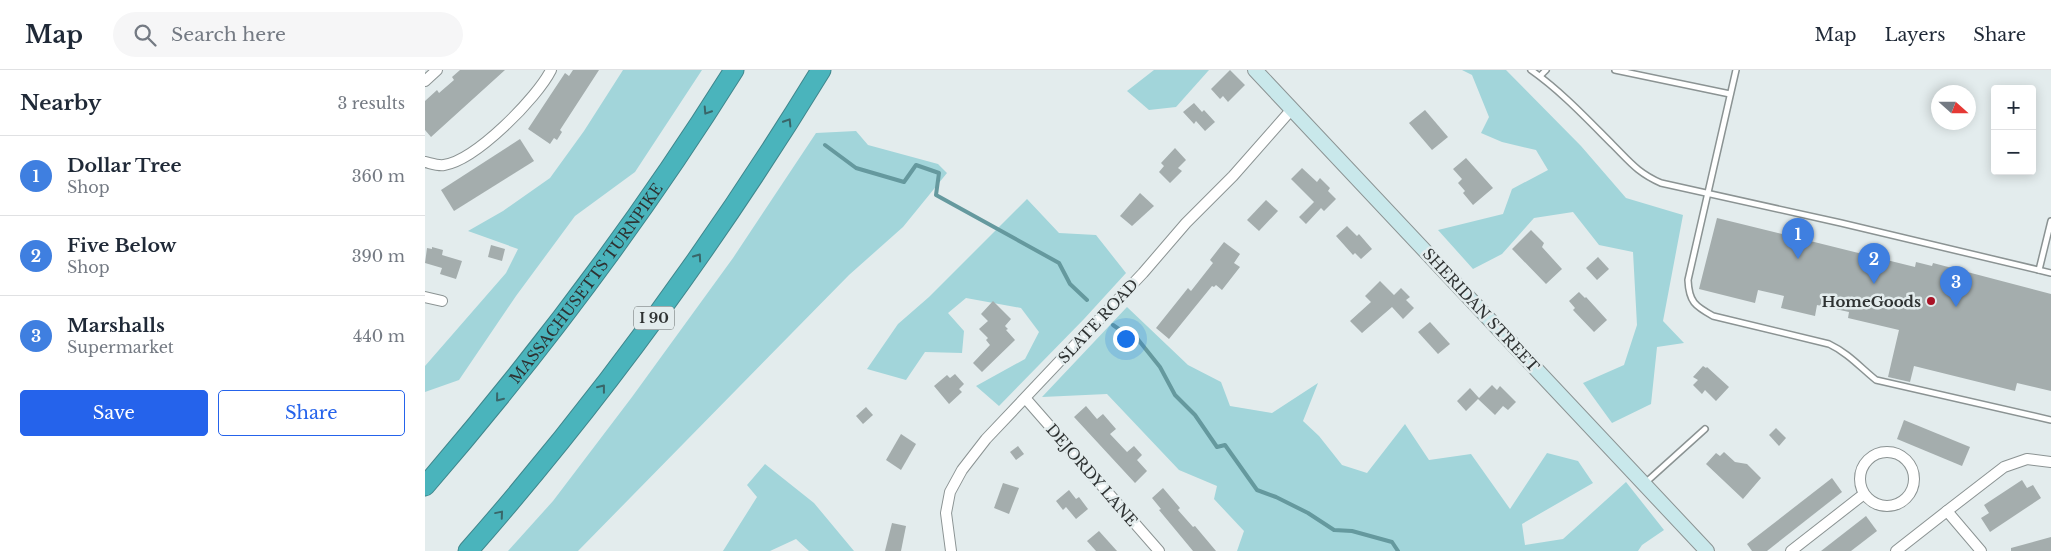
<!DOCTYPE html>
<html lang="en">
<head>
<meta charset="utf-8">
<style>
  body { margin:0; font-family:"Libre Baskerville",serif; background:#f6f6f7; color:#1f2937 }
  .controls { position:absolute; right:15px; top:15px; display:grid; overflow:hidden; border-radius:5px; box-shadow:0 2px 12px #0003 }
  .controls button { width:45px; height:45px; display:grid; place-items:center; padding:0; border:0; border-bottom:1px solid #e0e1e3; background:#fff; color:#1f2937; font:25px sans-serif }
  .compass { position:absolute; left:1506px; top:15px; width:45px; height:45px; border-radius:50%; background:#fff; box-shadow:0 2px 12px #0003; rotate:111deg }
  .you { position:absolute; left:700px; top:268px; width:18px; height:18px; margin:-12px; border:4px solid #fff; border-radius:50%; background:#1a73e8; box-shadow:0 0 0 8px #1a73e833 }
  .badge { display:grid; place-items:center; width:32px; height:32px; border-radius:50%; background:#2563eb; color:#fff; font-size:16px; font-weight:700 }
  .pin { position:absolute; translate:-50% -41px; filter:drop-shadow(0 1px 2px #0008) }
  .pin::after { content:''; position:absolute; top:26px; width:18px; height:15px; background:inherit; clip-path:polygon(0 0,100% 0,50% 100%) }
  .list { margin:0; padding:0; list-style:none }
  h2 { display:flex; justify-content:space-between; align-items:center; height:65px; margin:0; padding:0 20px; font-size:21px }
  h2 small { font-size:16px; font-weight:400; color:#747a83 }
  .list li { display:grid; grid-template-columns:32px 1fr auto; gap:15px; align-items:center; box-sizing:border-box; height:80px; padding:0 20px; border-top:1px solid #e0e1e3 }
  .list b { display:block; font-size:19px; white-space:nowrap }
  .list p { margin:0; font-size:16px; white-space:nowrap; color:#747a83 }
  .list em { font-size:16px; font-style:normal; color:#747a83 }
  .actions { display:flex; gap:10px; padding:15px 20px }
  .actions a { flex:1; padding:11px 0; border:1px solid #2563eb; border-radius:5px; text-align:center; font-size:18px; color:#2563eb }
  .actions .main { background:#2563eb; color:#fff }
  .icon { flex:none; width:28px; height:28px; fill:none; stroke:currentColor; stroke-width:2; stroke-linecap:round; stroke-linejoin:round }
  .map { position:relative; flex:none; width:1626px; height:481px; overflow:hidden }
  header { display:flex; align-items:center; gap:30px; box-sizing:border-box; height:70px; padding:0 25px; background:#fff; border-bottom:1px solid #e0e1e3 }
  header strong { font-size:24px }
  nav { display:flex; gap:28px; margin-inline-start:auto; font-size:18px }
  .search { width:350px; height:45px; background:#f6f6f7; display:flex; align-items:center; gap:12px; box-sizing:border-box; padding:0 18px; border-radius:28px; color:#747a83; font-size:19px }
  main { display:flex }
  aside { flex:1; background:#fff }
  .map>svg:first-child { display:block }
  .green { fill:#a2d5da }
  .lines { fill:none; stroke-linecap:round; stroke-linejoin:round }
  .stream { stroke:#65999e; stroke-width:4 }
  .building { fill:#a4adad }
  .lane-casing { stroke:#8b9393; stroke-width:8 }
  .street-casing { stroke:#8b9393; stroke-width:12 }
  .secondary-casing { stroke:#8b9393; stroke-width:16 }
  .highway-casing { stroke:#40868c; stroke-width:21 }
  .lane { stroke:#fff; stroke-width:5 }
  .street { stroke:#fff; stroke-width:10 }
  .secondary { stroke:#c9e8eb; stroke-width:14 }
  .highway { stroke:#4ab4bc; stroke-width:19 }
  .oneway { stroke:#396669 }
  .poi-dot { fill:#a91326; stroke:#e3eced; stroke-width:2 }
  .labels { text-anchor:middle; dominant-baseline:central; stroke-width:5; stroke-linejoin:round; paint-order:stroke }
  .shield { fill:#e3eced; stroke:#646a6a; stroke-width:1 }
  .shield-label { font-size:14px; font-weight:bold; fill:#2e3232 }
  .street-label { font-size:15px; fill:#2e3232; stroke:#e3eced }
  .poi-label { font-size:15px; font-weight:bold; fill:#2e3232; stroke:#e3eced; text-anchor:end }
</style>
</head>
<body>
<header>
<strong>Map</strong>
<div class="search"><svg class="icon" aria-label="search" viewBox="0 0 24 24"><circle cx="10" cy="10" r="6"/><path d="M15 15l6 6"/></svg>Search here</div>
<nav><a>Map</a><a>Layers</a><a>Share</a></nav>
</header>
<main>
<aside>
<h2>Nearby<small>3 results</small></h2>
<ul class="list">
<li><span class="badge" style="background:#3f7fe0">1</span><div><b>Dollar Tree</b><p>Shop</p></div><em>360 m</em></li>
<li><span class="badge" style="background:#3f7fe0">2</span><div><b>Five Below</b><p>Shop</p></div><em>390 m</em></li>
<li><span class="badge" style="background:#3f7fe0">3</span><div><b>Marshalls</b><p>Supermarket</p></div><em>440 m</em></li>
</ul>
<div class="actions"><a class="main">Save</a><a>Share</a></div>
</aside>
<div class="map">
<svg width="1626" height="481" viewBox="0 0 1626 481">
  <rect width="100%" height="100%" fill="#e3eced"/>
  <g class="green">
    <polygon points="198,0 277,0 210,102 150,146 91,226 34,310 0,322 0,296 81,203 93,179 43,161 78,141 125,108 159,61"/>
    <polygon points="729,0 784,0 751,37 724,40 702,21"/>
    <polygon points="1037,0 1081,0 1156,76 1201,128 1258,145 1238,251 1259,273 1232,277 1226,334 1187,353 1158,313 1199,295 1212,255 1208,182 1174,175 1148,142 1109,148 1077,184 1048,199 1013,160 1078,144 1087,119 1123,100 1111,80 1077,72 1056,63 1064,47 1047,5"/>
    <polygon points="431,61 443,75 513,94 522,103 478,157 424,205 153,481 83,481 128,431 207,327 308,188 391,63"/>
    <polygon points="602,129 634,163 671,165 701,203 659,249 574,336 551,316 600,289 614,262 596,238 541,228 523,243 539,261 537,283 500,282 481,310 442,299 473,254 504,227"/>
    <polygon points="702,237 763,295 796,312 805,336 847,343 893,313 878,351 894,366 917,395 942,403 980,354 1004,390 1046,384 1085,439 1122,383 1153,391 1168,413 1097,454 1100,475 1138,469 1201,412 1239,460 1217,475 1213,481 812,481 819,461 789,429 792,416 754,400 682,324 617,327"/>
    <polygon points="340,394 389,433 429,481 384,481 371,469 345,481 298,481 332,427 322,415"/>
  </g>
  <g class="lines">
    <g class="stream">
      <polyline points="400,75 431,98 479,112 491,95 514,103 511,125 634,193 645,214 662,230"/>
      <polyline points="688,255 698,262 707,262 735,297 750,325 770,345 792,377 800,375 832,420 851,427 883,443 909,460 927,461 967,472 973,481"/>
    </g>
  </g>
  <g class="building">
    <polygon points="35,0 80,0 6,67 0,60 0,31 12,20 14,23 29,10 27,7"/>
    <polygon points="148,0 174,0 135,60 137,62 132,70 129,68 125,74 103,59 140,3 144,6"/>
    <polygon points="805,0 820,15 803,32 798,26 795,29 786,19"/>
    <polygon points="769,33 777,42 779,40 790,52 780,61 771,51 769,54 758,42"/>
    <polygon points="1000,40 1023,67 1007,80 984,53"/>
    <polygon points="95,69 109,91 29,141 16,120"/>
    <polygon points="750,78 761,90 753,98 757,101 745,113 734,102 739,96 736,93"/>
    <polygon points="1041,88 1068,118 1048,135 1038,123 1040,121 1033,113 1037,109 1028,99"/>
    <polygon points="877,98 892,112 895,108 905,118 903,121 911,129 899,141 896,138 881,154 874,147 889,132 866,109"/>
    <polygon points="715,123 729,136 707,156 695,146"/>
    <polygon points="841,130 853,141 834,161 822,150"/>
    <polygon points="1292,148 1490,197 1491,192 1507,196 1508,193 1626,224 1626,321 1592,313 1590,321 1489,296 1485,312 1463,307 1474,260 1423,248 1424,242 1392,235 1390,246 1356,238 1359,226 1333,220 1330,233 1274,219"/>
    <polygon points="922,156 932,166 934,164 947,179 936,189 930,183 928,185 911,166"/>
    <polygon points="1106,160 1119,173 1117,177 1137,199 1121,214 1087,179"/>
    <polygon points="799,172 815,184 809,193 815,197 797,220 791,215 789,217 787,216 744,269 731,258 763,218 766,221 788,193 785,190"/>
    <polygon points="66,175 80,179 77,191 63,187"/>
    <polygon points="7,177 18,180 17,185 37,191 31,209 15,204 17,198 0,193 2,178 7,179"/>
    <polygon points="1173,187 1184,199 1172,210 1161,198"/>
    <polygon points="955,211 969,225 976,218 985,227 981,230 989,238 978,249 967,237 937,263 925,251 946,232 940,226"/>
    <polygon points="1154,222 1160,228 1161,227 1182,250 1169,262 1148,240 1150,238 1144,231"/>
    <polygon points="568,231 586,249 580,256 583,259 581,260 590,270 557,302 548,293 565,275 561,270 563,268 554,259 563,251 556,244"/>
    <polygon points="1005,252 1025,274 1013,284 993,262"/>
    <polygon points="1278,296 1281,298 1282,297 1304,317 1291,331 1280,320 1277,324 1268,315 1273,310 1268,307"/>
    <polygon points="530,304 539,314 534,319 537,322 524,334 509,316 522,305 525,308"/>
    <polygon points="1067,315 1072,320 1075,316 1091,332 1083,340 1078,336 1070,345 1053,329 1041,341 1032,331 1045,318 1054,328"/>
    <polygon points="661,336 672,349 678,344 691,359 685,364 702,382 709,376 717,385 712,390 722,401 710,413 649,347"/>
    <polygon points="441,337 448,345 438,354 431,346"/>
    <polygon points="1479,350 1545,377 1537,396 1472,369"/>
    <polygon points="1351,358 1361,368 1354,376 1344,365"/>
    <polygon points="476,364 491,374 476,400 461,390"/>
    <polygon points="593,376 599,384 591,390 585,382"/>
    <polygon points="1299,382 1310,392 1322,394 1336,408 1318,429 1281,394 1291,383 1295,386"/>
    <polygon points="1407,408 1417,422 1342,481 1327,481 1322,474"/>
    <polygon points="1597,410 1602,418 1608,415 1616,428 1565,462 1556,448 1564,443 1559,435"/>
    <polygon points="578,413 594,418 584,444 569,438"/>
    <polygon points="738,418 755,438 753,440 768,457 770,456 791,481 768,481 734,440 736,439 727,428"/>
    <polygon points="644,420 651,429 654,427 663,439 651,449 641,437 638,440 631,431"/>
    <polygon points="1441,446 1452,461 1426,481 1396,481"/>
    <polygon points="467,453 481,456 476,481 460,481"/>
    <polygon points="674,461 692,481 671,481 662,471"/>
    <polygon points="1626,467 1626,481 1586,481 1586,478"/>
  </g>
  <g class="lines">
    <defs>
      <g id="lane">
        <path d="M 1106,0 C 1136,21 1163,50 1188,75 C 1205,92 1213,103 1236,113 L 1416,153 L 1626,203"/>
        <polyline points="1190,0 1305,24"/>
        <path d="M 1311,0 L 1263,210 C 1264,232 1270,236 1288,246 L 1404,274 C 1423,283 1435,297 1451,310 L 1626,350"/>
        <polyline points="1115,6 1121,0"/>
        <polyline points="1614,200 1626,151"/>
        <polyline points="1219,414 1280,359"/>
      </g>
      <g id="street">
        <polyline points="0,11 12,0"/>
        <path d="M 0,92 C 5,93 13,96 19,95 C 51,90 112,28 126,0"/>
        <polyline points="0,227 17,231"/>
        <polyline points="601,329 734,481"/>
        <circle cx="1462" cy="409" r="27"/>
        <polyline points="1522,441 1579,397 1602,389 1626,392"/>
        <polyline points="526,481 521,443 525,422 537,400 561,369 718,203 761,153 808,106 867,39"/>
        <polyline points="1366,481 1439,424"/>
        <polyline points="1471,481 1522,441 1556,481"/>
      </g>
      <polyline id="secondary" points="830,0 1282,481"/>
      <g id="highway">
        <path id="s1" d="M 0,416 C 113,285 217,147 309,0"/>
        <path d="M 43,481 C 174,332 292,170 396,0"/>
      </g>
    </defs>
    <use href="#lane" class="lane-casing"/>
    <use href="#street" class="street-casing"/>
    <use href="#secondary" class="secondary-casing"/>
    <use href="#highway" class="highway-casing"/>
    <use href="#lane" class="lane"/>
    <use href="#street" class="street"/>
    <use href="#secondary" class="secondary"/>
    <use href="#highway" class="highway"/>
  </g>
  <defs><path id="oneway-chevron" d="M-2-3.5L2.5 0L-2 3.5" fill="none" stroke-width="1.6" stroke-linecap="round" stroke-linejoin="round" transform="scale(1.25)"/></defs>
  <g class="oneway">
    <use href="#oneway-chevron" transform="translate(282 41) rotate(123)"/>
    <use href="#oneway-chevron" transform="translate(363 52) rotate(-58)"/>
    <use href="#oneway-chevron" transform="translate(273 187) rotate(-55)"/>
    <use href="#oneway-chevron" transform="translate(177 318) rotate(-52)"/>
    <use href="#oneway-chevron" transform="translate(74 328) rotate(129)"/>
    <use href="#oneway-chevron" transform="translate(75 444) rotate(-50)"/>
  </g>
  <circle class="poi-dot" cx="1506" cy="231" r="5"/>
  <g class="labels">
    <rect class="shield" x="209" y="236.5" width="40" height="23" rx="4"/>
    <g class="shield-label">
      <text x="229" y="248">I 90</text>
    </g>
    <g class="street-label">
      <text stroke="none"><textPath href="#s1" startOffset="259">MASSACHUSETTS TURNPIKE</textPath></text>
      <text transform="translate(1056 240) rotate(47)">SHERIDAN STREET</text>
      <text transform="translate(673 251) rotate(-47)">SLATE ROAD</text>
      <text transform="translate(667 405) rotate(49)">DEJORDY LANE</text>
    </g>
    <g class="poi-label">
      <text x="1496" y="231">HomeGoods</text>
    </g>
  </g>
</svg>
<div class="controls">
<button>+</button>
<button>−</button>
</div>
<svg class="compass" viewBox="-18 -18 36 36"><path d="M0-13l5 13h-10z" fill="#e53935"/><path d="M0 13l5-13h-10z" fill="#747a83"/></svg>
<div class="you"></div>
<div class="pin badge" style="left:1373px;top:189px;background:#3f7fe0">1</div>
<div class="pin badge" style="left:1449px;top:214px;background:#3f7fe0">2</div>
<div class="pin badge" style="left:1531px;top:237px;background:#3f7fe0">3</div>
</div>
</main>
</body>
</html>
